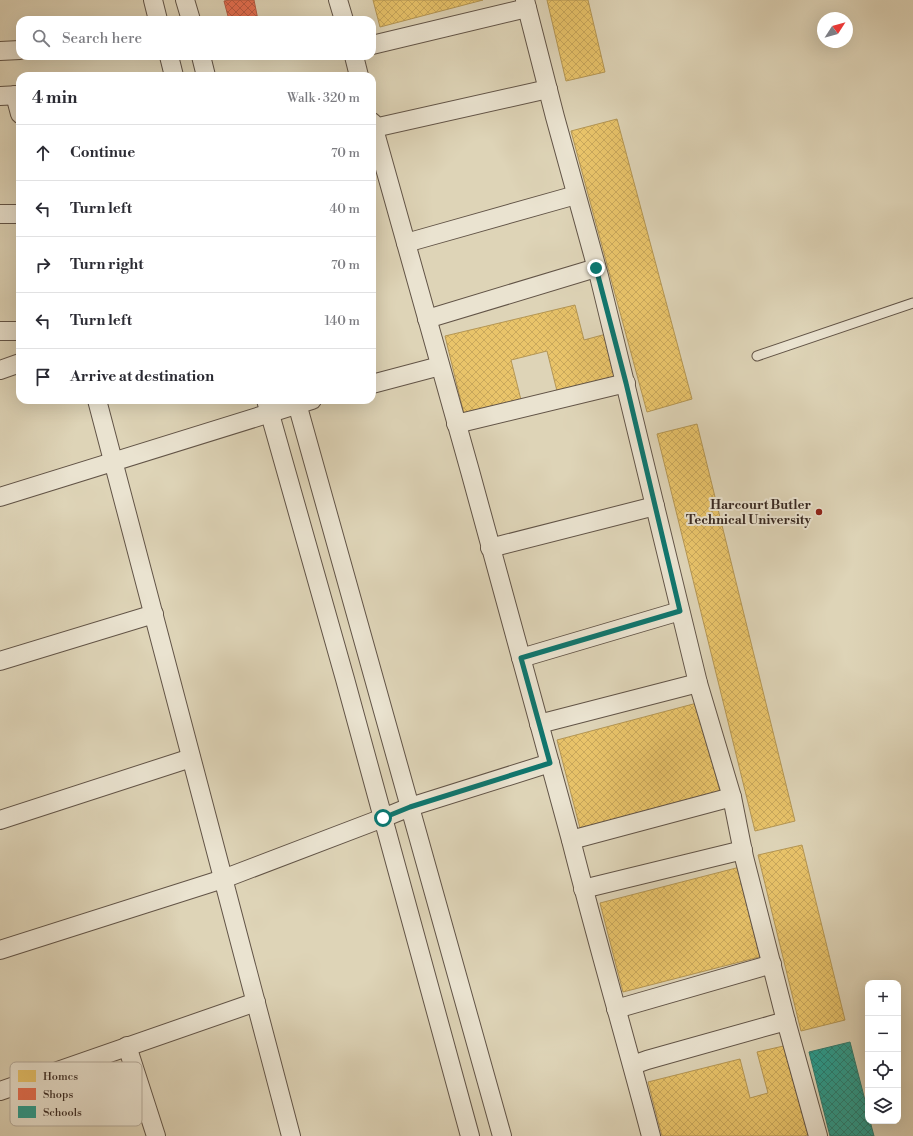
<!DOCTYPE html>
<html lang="en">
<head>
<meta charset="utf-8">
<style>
  body { margin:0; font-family:"Libre Bodoni",serif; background:#f2f2f3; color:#2b2b33 }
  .controls { position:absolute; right:12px; bottom:12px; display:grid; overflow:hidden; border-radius:8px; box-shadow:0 4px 16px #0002 }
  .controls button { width:36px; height:36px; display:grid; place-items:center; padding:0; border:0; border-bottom:1px solid #e1e1e2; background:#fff; color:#2b2b33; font:20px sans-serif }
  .compass { position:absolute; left:817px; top:12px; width:36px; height:36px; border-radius:50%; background:#fff; box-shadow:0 4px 16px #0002; rotate:54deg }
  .stop { position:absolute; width:12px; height:12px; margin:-9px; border:3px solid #0f766e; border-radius:50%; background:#fff }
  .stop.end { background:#0f766e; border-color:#fff; box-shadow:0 1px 4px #0008 }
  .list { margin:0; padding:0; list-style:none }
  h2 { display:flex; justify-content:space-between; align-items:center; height:52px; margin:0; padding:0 16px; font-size:17px }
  h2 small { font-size:13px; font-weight:400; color:#7c7c81 }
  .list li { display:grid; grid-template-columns:26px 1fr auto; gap:12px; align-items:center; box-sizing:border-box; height:56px; padding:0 16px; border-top:1px solid #e1e1e2 }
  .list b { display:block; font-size:15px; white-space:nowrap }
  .list em { font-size:13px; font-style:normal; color:#7c7c81 }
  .icon { flex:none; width:22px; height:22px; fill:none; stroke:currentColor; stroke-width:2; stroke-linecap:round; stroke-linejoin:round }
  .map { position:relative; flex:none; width:913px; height:1136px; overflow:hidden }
  .search { position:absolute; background:#fff; box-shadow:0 4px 16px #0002; left:16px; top:16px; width:360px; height:44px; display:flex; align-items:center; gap:10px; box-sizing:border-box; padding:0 14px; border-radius:12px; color:#7c7c81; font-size:15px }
  .panel { position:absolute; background:#fff; box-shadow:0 4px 16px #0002; left:16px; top:72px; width:360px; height:332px; border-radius:12px }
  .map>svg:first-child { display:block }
  .homes { fill:url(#homes-cross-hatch); stroke:#b49654 }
  .shops { fill:url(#shops-cross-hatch); stroke:#b25a43 }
  .schools { fill:url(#schools-cross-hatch); stroke:#2e7a6e }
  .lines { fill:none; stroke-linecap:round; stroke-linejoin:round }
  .service-casing { stroke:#625447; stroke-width:11 }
  .minor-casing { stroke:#625447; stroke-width:20 }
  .service { stroke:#eae3d0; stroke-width:9 }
  .minor { stroke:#eae3d0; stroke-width:18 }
  .route { stroke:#0f766e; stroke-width:5 }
  .poi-dot { fill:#8f2418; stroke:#eae3d0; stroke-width:1.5 }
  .labels { text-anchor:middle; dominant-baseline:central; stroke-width:4; stroke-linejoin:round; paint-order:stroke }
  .poi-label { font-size:13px; font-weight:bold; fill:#382922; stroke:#eae3d0; text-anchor:end }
  .key { fill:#eae3d0; stroke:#b5ab9c; stroke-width:1 }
  .key-label { font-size:11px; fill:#382922 }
</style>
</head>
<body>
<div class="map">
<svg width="913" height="1136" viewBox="0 0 913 1136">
  <defs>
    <pattern id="homes-cross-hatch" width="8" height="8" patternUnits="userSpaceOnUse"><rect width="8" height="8" fill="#e9c46a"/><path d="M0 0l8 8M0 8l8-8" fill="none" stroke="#c9a85c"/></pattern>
    <pattern id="shops-cross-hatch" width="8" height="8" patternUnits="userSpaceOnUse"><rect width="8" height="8" fill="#e76f51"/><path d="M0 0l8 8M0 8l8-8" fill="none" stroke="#bc5b43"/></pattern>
    <pattern id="schools-cross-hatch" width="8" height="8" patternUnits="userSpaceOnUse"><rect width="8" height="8" fill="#2a9d8f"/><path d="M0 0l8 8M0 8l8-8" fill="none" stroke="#258074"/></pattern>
  </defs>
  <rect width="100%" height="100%" fill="#ded4b7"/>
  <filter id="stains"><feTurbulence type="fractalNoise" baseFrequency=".005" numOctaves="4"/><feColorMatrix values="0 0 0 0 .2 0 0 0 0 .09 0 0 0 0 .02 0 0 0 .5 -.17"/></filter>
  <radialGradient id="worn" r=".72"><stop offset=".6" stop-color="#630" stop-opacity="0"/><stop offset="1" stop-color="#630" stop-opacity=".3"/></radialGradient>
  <g class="homes">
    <polygon points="373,0 483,0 380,27"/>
    <polygon points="547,0 588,0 605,72 566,81"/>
    <polygon points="617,119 692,399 647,412 571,131"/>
    <polygon points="575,305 584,340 610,333 620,376 557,391 547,351 511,360 521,400 464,414 445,336"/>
    <polygon points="697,424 795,821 755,831 657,434"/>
    <polygon points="697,703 720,792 580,828 557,740"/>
    <polygon points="802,845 845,1020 801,1031 758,855"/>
    <polygon points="740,867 763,956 623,992 600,903"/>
    <polygon points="788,1045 811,1134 804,1136 662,1136 648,1082 740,1059 750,1098 768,1093 757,1052"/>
  </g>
  <polygon class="shops" points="230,0 254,0 258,20 229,20 224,1"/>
  <polygon class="schools" points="850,1042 868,1112 868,1121 870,1121 874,1136 830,1136 809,1052"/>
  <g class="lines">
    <defs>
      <polyline id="service" points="757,356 913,303"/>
      <g id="minor">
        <polyline points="153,0 158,20"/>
        <polyline points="185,0 191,20"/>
        <polyline points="338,0 344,20"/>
        <polyline points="525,0 555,117 599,276 698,683 732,797 744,857 786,1021 818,1136"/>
        <polyline points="372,45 527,8"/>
        <polyline points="0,51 20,50"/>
        <polyline points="169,56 174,76"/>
        <polyline points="201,56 206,76"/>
        <polyline points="354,56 359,76"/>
        <polyline points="15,95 20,114"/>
        <polyline points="0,96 20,95"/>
        <path d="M 372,122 L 470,471 L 571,840 C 596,939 625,1037 651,1136"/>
        <polyline points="374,128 548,89"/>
        <polyline points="0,214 20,214"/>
        <polyline points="406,243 576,195"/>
        <polyline points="427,319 596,268"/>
        <polyline points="0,331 20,331"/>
        <polyline points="0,370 20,363"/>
        <polyline points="372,384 440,366"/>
        <polyline points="97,400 291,1136"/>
        <polyline points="266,400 345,679 470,1136"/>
        <polyline points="296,400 502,1136"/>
        <polyline points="456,424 626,383"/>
        <polyline points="0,497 312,400"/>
        <polyline points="490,548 655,506"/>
        <polyline points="521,658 680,611"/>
        <polyline points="0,661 154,614"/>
        <polyline points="539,724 698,683"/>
        <polyline points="0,820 191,758"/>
        <polyline points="571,840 732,797"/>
        <polyline points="583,889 743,850"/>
        <polyline points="0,950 223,879 383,818 410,807 550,763"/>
        <polyline points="616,1009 772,964"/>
        <polyline points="127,1046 156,1136"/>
        <polyline points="633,1065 647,1060 786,1021"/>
        <polyline points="0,1091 256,1002"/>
      </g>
    </defs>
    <use href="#service" class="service-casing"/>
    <use href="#minor" class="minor-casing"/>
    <use href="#service" class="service"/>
    <use href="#minor" class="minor"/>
  </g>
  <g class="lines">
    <polyline class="route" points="383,818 410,807 550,763 521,658 680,611 626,383 596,268"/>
  </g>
  <circle class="poi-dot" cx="819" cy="512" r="4"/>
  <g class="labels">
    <g class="poi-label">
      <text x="811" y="505">Harcourt Butler<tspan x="811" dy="15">Technical University</tspan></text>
    </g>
  </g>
  <rect x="10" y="1062" width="132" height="64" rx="6" class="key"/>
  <rect x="18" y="1070" width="18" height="12" fill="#e9c46a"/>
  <rect x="18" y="1088" width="18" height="12" fill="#e76f51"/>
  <rect x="18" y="1106" width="18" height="12" fill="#2a9d8f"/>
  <g class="key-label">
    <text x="43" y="1080">Homes</text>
    <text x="43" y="1098">Shops</text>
    <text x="43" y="1116">Schools</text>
  </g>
  <rect width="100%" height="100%" filter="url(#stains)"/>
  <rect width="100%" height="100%" fill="url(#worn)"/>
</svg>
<div class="controls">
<button>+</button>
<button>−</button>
<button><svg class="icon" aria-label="locate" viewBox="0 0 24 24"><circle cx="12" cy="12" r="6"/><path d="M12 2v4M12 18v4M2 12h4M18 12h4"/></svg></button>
<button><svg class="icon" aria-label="layers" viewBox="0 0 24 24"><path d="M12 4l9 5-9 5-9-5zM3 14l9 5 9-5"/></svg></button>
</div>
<svg class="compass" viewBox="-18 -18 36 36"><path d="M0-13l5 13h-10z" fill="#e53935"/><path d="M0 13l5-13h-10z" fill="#7c7c81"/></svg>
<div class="stop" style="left:383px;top:818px"></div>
<div class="stop end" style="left:596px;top:268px"></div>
<div class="search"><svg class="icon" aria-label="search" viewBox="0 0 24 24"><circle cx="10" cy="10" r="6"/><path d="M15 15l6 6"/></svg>Search here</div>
<section class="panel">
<h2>4 min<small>Walk · 320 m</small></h2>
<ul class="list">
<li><svg class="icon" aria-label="ahead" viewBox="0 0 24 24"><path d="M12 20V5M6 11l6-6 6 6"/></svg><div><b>Continue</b></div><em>70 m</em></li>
<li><svg class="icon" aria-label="left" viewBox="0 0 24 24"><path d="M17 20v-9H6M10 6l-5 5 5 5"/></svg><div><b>Turn left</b></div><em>40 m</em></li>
<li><svg class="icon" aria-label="right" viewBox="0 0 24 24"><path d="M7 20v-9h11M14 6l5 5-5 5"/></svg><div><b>Turn right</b></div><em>70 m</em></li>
<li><svg class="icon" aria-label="left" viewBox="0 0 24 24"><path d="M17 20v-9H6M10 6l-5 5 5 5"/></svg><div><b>Turn left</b></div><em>140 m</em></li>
<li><svg class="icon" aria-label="arrive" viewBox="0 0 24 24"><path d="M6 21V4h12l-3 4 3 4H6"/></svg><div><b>Arrive at destination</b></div></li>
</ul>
</section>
</div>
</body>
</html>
